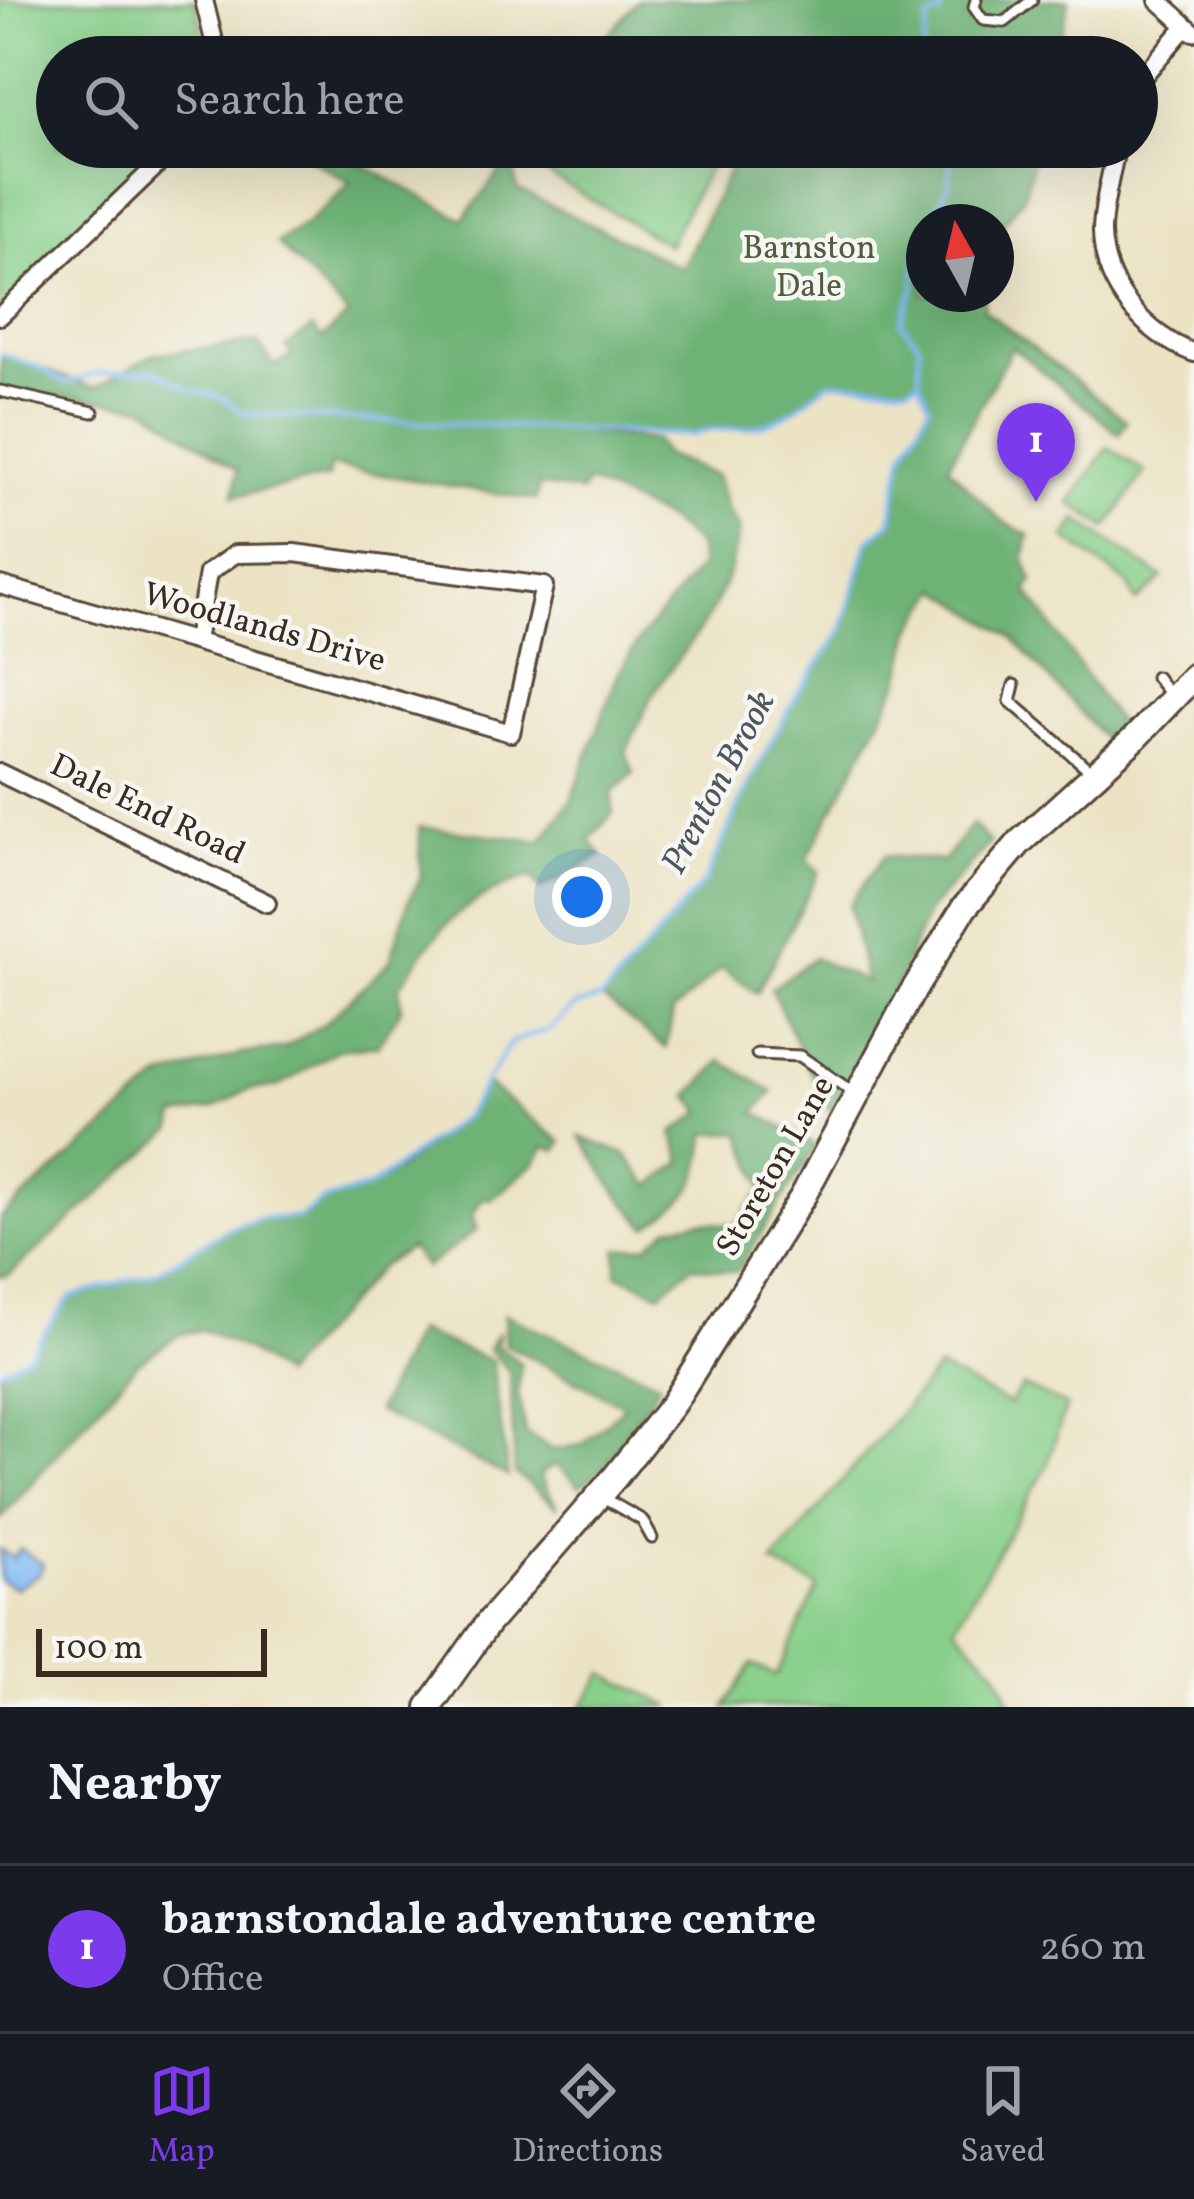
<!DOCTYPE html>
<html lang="en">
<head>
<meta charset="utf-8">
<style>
  body { margin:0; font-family:Vollkorn,serif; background:#242831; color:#f1f3f6 }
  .compass { position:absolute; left:906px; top:204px; width:108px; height:108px; border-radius:50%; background:#171b24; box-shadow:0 12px 48px #0002; rotate:352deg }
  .scale { position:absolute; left:36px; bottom:30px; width:231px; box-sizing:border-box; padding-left:12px; border:6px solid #3b2a1e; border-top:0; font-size:33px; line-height:42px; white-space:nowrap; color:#3b2a1e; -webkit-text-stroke:9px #f6f6f2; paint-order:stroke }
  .you { position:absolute; left:582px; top:897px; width:42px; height:42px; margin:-30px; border:9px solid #fff; border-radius:50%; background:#1a73e8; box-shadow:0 0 0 18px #1a73e833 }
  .badge { display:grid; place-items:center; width:78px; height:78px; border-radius:50%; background:#7c3aed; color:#fff; font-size:39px; font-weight:700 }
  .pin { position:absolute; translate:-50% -99px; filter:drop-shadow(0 3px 6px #0008) }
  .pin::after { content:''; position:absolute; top:63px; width:42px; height:36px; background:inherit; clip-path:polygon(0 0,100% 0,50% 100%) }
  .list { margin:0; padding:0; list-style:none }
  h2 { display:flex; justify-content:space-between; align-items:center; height:156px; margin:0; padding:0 48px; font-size:51px }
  h2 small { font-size:39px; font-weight:400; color:#9ea1a6 }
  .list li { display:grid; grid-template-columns:78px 1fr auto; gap:36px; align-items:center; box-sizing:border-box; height:168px; padding:0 48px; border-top:3px solid #363941 }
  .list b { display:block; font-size:45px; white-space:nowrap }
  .list p { margin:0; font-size:39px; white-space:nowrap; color:#9ea1a6 }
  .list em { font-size:39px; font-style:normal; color:#9ea1a6 }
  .icon { flex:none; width:66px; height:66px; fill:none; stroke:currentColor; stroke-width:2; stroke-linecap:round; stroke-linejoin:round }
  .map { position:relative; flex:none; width:1194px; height:1707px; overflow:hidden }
  .search { position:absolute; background:#171b24; box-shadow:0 12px 48px #0002; left:36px; right:36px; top:36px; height:132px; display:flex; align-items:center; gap:30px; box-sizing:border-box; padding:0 42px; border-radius:66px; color:#9ea1a6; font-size:45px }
  .sheet { height:324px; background:#171b24 }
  nav { display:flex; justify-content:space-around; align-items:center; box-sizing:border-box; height:168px; border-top:3px solid #363941; background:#171b24; font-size:33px; color:#9ea1a6 }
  nav a { display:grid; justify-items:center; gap:6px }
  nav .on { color:#7c3aed }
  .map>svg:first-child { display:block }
  .green { fill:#88cf8a; stroke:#627c54; stroke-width:3 }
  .forest { fill:#6eb276; stroke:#546e4a; stroke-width:3 }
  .water { fill:#84bbf4; stroke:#607289; stroke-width:3 }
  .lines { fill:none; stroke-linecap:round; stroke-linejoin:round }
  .stream { stroke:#84bbf4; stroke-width:4.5 }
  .lane-casing { stroke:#564637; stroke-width:15 }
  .street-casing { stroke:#564637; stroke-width:22 }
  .secondary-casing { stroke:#564637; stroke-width:30 }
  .lane { stroke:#fff; stroke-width:9 }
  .street { stroke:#fff; stroke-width:16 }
  .secondary { stroke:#fff; stroke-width:24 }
  .labels { text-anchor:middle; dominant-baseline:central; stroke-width:9; stroke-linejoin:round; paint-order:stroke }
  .park-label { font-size:33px; fill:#525c3e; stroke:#f6f6f2 }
  .street-label { font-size:33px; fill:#3b2a1e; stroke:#f6f6f2 }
  .water-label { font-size:36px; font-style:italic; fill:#51565e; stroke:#f6f6f2 }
</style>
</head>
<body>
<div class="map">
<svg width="1194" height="1707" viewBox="0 0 1194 1707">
  <rect width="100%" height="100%" fill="#f6f6f2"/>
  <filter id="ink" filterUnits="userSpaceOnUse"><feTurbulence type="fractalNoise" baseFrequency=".00833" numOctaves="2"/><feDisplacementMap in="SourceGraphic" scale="24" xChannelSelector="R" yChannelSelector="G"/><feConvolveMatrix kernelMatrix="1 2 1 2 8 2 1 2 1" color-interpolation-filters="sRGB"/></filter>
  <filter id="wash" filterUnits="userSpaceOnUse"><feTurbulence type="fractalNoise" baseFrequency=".004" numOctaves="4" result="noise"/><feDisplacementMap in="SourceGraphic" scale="48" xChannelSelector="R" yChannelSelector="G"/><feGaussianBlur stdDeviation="2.7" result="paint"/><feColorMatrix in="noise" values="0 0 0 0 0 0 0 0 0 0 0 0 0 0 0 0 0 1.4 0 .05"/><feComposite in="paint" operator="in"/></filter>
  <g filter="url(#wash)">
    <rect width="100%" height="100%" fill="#ece3c4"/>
    <g class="green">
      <polygon points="0,0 195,0 208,57 57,57 57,147 163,147 0,314"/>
      <polygon points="556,147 719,147 668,245 541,170"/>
      <polygon points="1108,447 1145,472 1107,528 1070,503"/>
      <polygon points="1077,520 1163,578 1136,602 1128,584 1065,538"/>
      <polygon points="938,1368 1009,1404 1022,1386 1066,1405 1047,1466 955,1626 997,1671 1013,1707 725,1707 752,1664 776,1676 818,1587 773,1563"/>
      <polygon points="604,1673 672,1707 582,1707"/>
    </g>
    <g class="forest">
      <polygon points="638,0 1069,0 1056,57 590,57"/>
      <path d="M 290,147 L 330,147 L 463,219 L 519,147 L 533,147 L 514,171 L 517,189 L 682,268 L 740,147 L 1036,147 L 1024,196 L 996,234 L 996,222 L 924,222 L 924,294 L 984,294 L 984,310 L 1127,421 L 1119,434 L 1012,347 L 948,466 L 1000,520 L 1029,535 L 1024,558 L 1033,581 L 1027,590 L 1118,723 L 1105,740 L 1011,636 L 939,589 L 912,630 L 900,681 L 807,859 L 819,872 L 757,993 L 721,968 L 673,1012 L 666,1048 L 602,998 L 705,881 L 746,788 L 797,694 L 841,632 L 868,541 L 891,522 L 903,455 L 930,404 L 919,381 L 908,386 L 830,382 C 805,401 784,422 752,427 C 731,431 713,426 693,435 L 552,428 L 655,440 L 664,455 L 716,476 L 728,512 L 739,529 C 727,603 700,628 659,685 C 645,705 636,731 626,752 L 634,774 L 612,792 L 613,813 L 589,840 L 602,855 L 540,889 L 531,876 C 455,904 445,922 399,987 L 401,1009 L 378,1045 L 338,1050 L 279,1086 L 248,1090 L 214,1108 L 176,1116 L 173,1129 L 9,1275 L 0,1276 L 0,1218 L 160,1079 L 241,1054 L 284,1048 L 324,1024 L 390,961 L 409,900 L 421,877 L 419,827 L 541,841 L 571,801 L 618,674 L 642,636 L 701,566 L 697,544 L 666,519 L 587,482 L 581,492 L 539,485 L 536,500 L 330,466 L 328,478 L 234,496 L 238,470 L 144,406 L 0,389 L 2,354 L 95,388 L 154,354 L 257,342 L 275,366 L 291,356 L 287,346 L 312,328 L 322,339 L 348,315 L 277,243 L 306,224 L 351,183 Z"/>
      <polygon points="972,824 990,843 928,911 889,1002 830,1112 771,989 813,958 866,982 849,905 884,856 944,861"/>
      <path d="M 722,1061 L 773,1092 L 755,1112 L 816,1146 L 737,1272 L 692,1266 L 660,1293 L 617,1274 L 617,1249 L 648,1246 L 669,1227 L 700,1221 L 735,1226 L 763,1189 L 741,1132 L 706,1134 C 702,1185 689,1199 647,1227 L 616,1191 L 581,1137 L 627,1155 L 650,1186 L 683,1162 L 673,1133 L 702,1112 L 689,1096 Z"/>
      <polygon points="485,1083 562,1142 558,1150 545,1147 534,1164 492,1199 483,1198 472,1216 477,1230 425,1268 410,1248 381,1266 282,1376 248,1351 202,1330 180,1334 136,1364 0,1519 0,1370 27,1356 70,1297 157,1272 227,1229 261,1218 300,1218 321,1201 370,1187 401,1167 465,1116"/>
      <polygon points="504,1314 660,1383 605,1466 580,1487 556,1464 539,1475 558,1508 515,1473 510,1372 488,1348 498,1332 496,1345 521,1364 518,1392 525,1433 553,1450 582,1445 625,1406 505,1344"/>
      <polygon points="416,1331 492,1361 508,1477 377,1411"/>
    </g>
    <polygon class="water" points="0,1549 13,1558 20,1549 43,1564 39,1574 16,1588 0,1580"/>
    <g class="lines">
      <g class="stream">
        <polyline points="922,57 928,20 941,14 943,0"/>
        <polyline points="930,222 949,184 952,147"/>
        <path d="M 2,354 L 42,369 L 65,383 L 100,373 L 156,370 L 189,389 L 222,398 L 244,414 L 693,435 C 713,426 731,431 752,427 C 784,422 805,401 829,382 L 908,386 L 919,381"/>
        <polyline points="0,1370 27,1356 70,1297 157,1272 227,1229 261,1218 300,1218 321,1201 370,1187 465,1116 511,1042 550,1029 573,1007 602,998 705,881 746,788 797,694 841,632 868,541 891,522 903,455 930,405 919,381 919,344 901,323 914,288 918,246 924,234"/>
      </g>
    </g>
  </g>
  <g filter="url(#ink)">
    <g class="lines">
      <defs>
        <g id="lane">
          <polyline points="976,0 974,7 983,20 1005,22 1032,0"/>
          <polyline points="0,391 93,412"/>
          <polyline points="1156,677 1170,695"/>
          <polyline points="1014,685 1010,701 1094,774"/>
          <polyline points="757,1054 800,1056 854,1093"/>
          <polyline points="603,1498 642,1520 652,1538"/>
        </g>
        <g id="street">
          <polyline points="204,0 218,57"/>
          <polyline points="1158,0 1193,32"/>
          <polyline points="1137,83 1186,26"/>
          <path d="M 1116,147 C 1112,174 1102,205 1102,232 C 1103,287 1145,334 1194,353"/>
          <polyline points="0,316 176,147"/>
          <polyline points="0,585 511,733 544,586 294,553 235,554 208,573 196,641"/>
          <polyline points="0,773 267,903"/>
        </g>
        <polyline id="secondary" points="429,1707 488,1623 615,1477 672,1405 803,1196 910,996 964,908 1020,842 1133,740 1194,676"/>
      </defs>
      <use href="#lane" class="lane-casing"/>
      <use href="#street" class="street-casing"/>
      <use href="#secondary" class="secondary-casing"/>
      <use href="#lane" class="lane"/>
      <use href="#street" class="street"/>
      <use href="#secondary" class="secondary"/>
    </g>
  </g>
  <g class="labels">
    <g class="park-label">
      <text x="809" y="250">Barnston<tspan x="809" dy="38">Dale</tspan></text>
    </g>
    <g class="street-label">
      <text transform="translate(264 629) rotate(16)">Woodlands Drive</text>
      <text transform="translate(147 811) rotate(26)">Dale End Road</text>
      <text transform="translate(777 1167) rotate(-60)">Storeton Lane</text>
    </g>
    <g class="water-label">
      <text transform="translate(720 783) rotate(-62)">Prenton Brook</text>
    </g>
  </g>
</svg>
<svg class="compass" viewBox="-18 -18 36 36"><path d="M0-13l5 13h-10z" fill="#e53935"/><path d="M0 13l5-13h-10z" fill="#9ea1a6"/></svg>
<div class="scale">100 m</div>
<div class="you"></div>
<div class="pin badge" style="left:1036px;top:502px">1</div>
<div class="search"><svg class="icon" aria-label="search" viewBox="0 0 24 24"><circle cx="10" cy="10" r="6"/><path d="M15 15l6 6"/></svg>Search here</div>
</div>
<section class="sheet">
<h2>Nearby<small></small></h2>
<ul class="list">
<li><span class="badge">1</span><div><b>barnstondale adventure centre</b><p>Office</p></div><em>260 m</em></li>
</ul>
</section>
<nav>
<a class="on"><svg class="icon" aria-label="map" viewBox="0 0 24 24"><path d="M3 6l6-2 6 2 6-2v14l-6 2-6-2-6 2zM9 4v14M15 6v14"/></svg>Map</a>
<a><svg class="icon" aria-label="directions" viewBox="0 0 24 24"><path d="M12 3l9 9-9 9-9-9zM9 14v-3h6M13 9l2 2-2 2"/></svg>Directions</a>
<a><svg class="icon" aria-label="saved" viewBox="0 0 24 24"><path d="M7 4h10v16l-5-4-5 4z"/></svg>Saved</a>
</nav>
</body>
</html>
